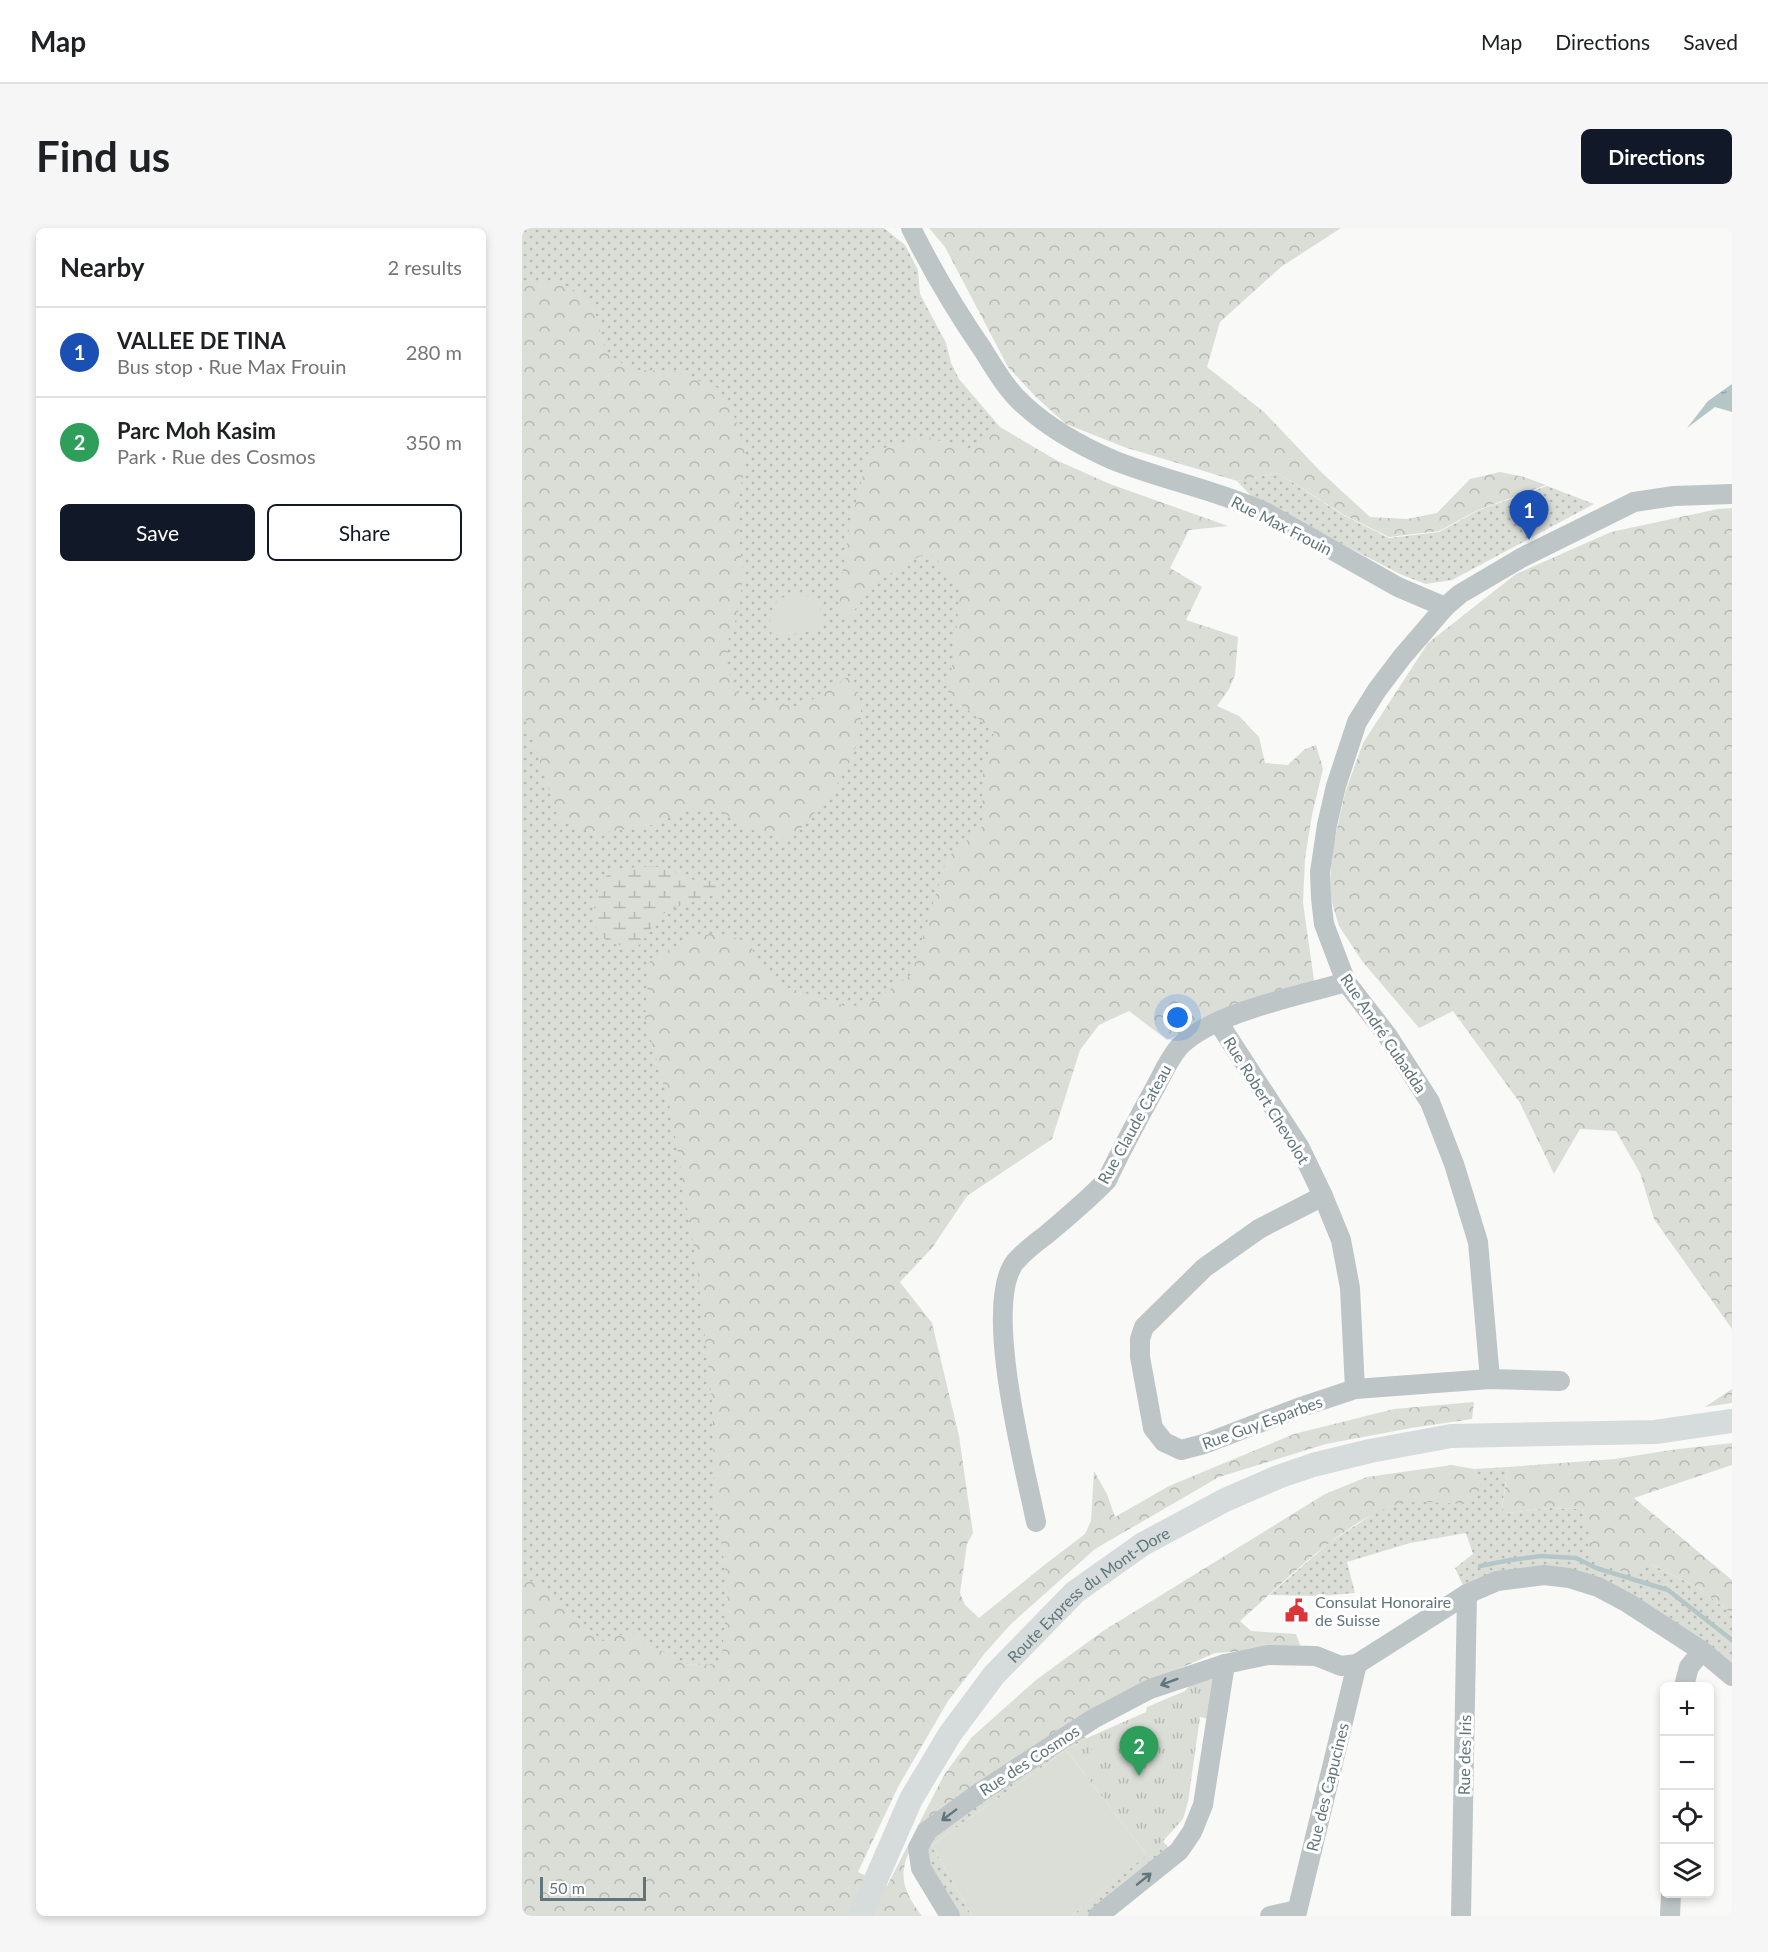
<!DOCTYPE html>
<html lang="en">
<head>
<meta charset="utf-8">
<style>
  body { margin:0; font-family:Lato,sans-serif; background:#f6f6f6; color:#202124 }
  .controls { position:absolute; right:18px; bottom:18px; display:grid; overflow:hidden; border-radius:9px; box-shadow:0 3px 9px #0003 }
  .controls button { width:54px; height:54px; display:grid; place-items:center; padding:0; border:0; border-bottom:2px solid #e0e0e0; background:#fff; color:#202124; font:30px sans-serif }
  .scale { position:absolute; left:18px; bottom:15px; width:106px; box-sizing:border-box; padding-left:6px; border:3px solid #61767b; border-top:0; font-size:16px; line-height:21px; white-space:nowrap; color:#61767b; -webkit-text-stroke:4px #fff; paint-order:stroke }
  .you { position:absolute; left:656px; top:790px; width:21px; height:21px; margin:-15px; border:4px solid #fff; border-radius:50%; background:#1a73e8; box-shadow:0 0 0 9px #1a73e833 }
  .badge { display:grid; place-items:center; width:39px; height:39px; border-radius:50%; background:#111827; color:#fff; font-size:20px; font-weight:700 }
  .pin { position:absolute; translate:-50% -50px; filter:drop-shadow(0 2px 3px #0008) }
  .pin::after { content:''; position:absolute; top:32px; width:21px; height:18px; background:inherit; clip-path:polygon(0 0,100% 0,50% 100%) }
  .list { margin:0; padding:0; list-style:none }
  h2 { display:flex; justify-content:space-between; align-items:center; height:78px; margin:0; padding:0 24px; font-size:26px }
  h2 small { font-size:20px; font-weight:400; color:#757577 }
  .list li { display:grid; grid-template-columns:39px 1fr auto; gap:18px; align-items:center; box-sizing:border-box; height:90px; padding:0 24px; border-top:2px solid #e0e0e0 }
  .list b { display:block; font-size:22px; white-space:nowrap }
  .list p { margin:0; font-size:20px; white-space:nowrap; color:#757577 }
  .list em { font-size:20px; font-style:normal; color:#757577 }
  .actions { display:flex; gap:12px; padding:18px 24px }
  .actions a { flex:1; padding:14px 0; border:2px solid #111827; border-radius:9px; text-align:center; font-size:21px; color:#111827 }
  .actions .main { background:#111827; color:#fff }
  .icon { flex:none; width:33px; height:33px; fill:none; stroke:currentColor; stroke-width:2; stroke-linecap:round; stroke-linejoin:round }
  .map { position:relative; flex:none; width:1210px; height:1688px; overflow:hidden; border-radius:9px }
  header { display:flex; align-items:center; gap:36px; box-sizing:border-box; height:84px; padding:0 30px; background:#fff; border-bottom:2px solid #e0e0e0 }
  header strong { font-size:28px }
  nav { display:flex; gap:33px; margin-inline-start:auto; font-size:21px }
  .intro { display:flex; align-items:center; justify-content:space-between; box-sizing:border-box; height:144px; padding:0 36px }
  h1 { margin:0; font-size:42px }
  .button { padding:15px 27px; border-radius:9px; background:#111827; color:#fff; font-size:21px; font-weight:700 }
  main { display:flex; gap:36px; padding:0 36px }
  aside { flex:1; background:#fff; border-radius:9px; box-shadow:0 3px 9px #0003 }
  .map>svg:first-child { display:block }
  .grass { fill:url(#grass-dots) }
  .forest { fill:url(#forest-crowns) }
  .wetland { fill:url(#wetland-marsh) }
  .park { fill:url(#park-tufts) }
  .pitch { fill:#dbded7 }
  .water { fill:url(#water-ripples) }
  .lines { fill:none; stroke-linecap:round; stroke-linejoin:round }
  .stream { stroke:#b5c6c6; stroke-width:4.5 }
  .minor { stroke:#bec5c7; stroke-width:20 }
  .major { stroke:#d6dbdc; stroke-width:24 }
  .oneway { stroke:#61767b }
  .labels { text-anchor:middle; dominant-baseline:central; stroke-width:6; stroke-linejoin:round; paint-order:stroke }
  .street-label { font-size:16px; fill:#61767b; stroke:#fff }
  .poi-label { font-size:16px; fill:#61767b; stroke:#fff; text-anchor:start }
</style>
</head>
<body>
<header>
<strong>Map</strong>
<nav><a>Map</a><a>Directions</a><a>Saved</a></nav>
</header>
<div class="intro"><h1>Find us</h1><a class="button">Directions</a></div>
<main>
<aside>
<h2>Nearby<small>2 results</small></h2>
<ul class="list">
<li><span class="badge" style="background:#1a4fb4">1</span><div><b>VALLEE DE TINA</b><p>Bus stop · Rue Max Frouin</p></div><em>280 m</em></li>
<li><span class="badge" style="background:#2e9e5b">2</span><div><b>Parc Moh Kasim</b><p>Park · Rue des Cosmos</p></div><em>350 m</em></li>
</ul>
<div class="actions"><a class="main">Save</a><a>Share</a></div>
</aside>
<div class="map">
<svg width="1210" height="1688" viewBox="0 0 1210 1688">
  <defs>
    <pattern id="grass-dots" width="8" height="8" patternUnits="userSpaceOnUse" patternTransform="scale(1.5)"><rect width="8" height="8" fill="#dbded7"/><path d="M2 2h.1M6 6h.1" fill="none" stroke="#b5b9b3" stroke-width="1.8" stroke-linecap="round"/></pattern>
    <pattern id="forest-crowns" width="20" height="18" patternUnits="userSpaceOnUse" patternTransform="scale(1.5)"><rect width="20" height="18" fill="#dbded7"/><path d="M2 6a3 3 0 1 1 6 0M12 15a3 3 0 1 1 6 0" fill="none" stroke="#b5b9b3"/></pattern>
    <pattern id="wetland-marsh" width="20" height="14" patternUnits="userSpaceOnUse" patternTransform="scale(1.5)"><rect width="20" height="14" fill="#dbded7"/><path d="M1 5h8M5 5V1M11 12h8M15 12V8" fill="none" stroke="#b5b9b3"/></pattern>
    <pattern id="park-tufts" width="24" height="20" patternUnits="userSpaceOnUse" patternTransform="scale(1.5)"><rect width="24" height="20" fill="#dbded7"/><path d="M3 7l-1-3M5 7V3M7 7l1-3M15 17l-1-3M17 17v-4M19 17l1-3" fill="none" stroke="#b5b9b3"/></pattern>
    <pattern id="water-ripples" width="26" height="14" patternUnits="userSpaceOnUse" patternTransform="scale(1.5)"><rect width="26" height="14" fill="#b5c6c6"/><path d="M2 4q2-2 4 0t4 0M15 11q2-2 4 0t4 0" fill="none" stroke="#97a5a6"/></pattern>
  </defs>
  <rect width="100%" height="100%" fill="#f9f9f7"/>
  <g class="grass">
    <polygon points="0,0 362,0 383,17 396,42 398,66 424,115 429,135 437,151 478,199 465,211 584,288 353,947 334,1444 0,1429"/>
    <polygon points="756,245 821,287 867,310 917,304 957,282 1025,258 1072,276 930,352 904,356 880,347 731,270 715,253"/>
    <polygon points="986,1239 980,1280 986,1285 1027,1280 1060,1281 1068,1304 1066,1324 1129,1336 1177,1360 1210,1386 1210,1448 1047,1350 945,1366 933,1340 951,1326 944,1305 888,1315 825,1334 833,1365 797,1368 747,1367 807,1315 857,1282 957,1250 952,1241"/>
    <polygon points="554,1505 565,1510 544,1522 410,1617 450,1688 433,1688 401,1637 407,1608"/>
    <polygon points="641,1613 648,1622 568,1688 549,1688"/>
  </g>
  <g class="forest">
    <polygon points="407,0 819,0 759,39 698,94 685,139 742,184 799,244 848,289 885,291 915,285 948,251 978,244 1002,249 1024,257 956,282 917,303 867,309 822,287 756,245 715,253 602,219 544,196 514,169 486,139 423,19"/>
    <path d="M 0,53 L 38,54 L 71,76 L 84,125 L 111,142 L 152,143 L 196,160 L 214,192 L 225,233 L 217,265 L 217,305 L 221,350 L 216,385 L 207,410 L 204,440 L 221,471 L 279,479 L 330,446 C 333,457 339,470 339,482 C 342,534 300,577 268,612 L 223,600 L 198,582 L 169,580 L 131,597 L 71,606 L 37,592 L 0,480 Z"/>
    <path d="M 478,199 L 534,232 L 588,256 L 706,298 L 667,302 L 648,340 L 680,359 L 664,392 L 716,409 L 713,447 L 707,461 L 695,478 L 717,488 L 737,509 L 743,535 L 766,537 L 783,521 L 794,517 L 801,541 L 790,587 L 783,630 L 781,675 L 793,759 L 710,783 L 645,812 L 607,783 L 577,797 L 558,822 L 530,911 L 445,968 L 410,1020 L 378,1054 L 410,1095 L 437,1208 L 451,1305 L 445,1316 L 438,1365 L 443,1377 L 457,1390 L 521,1338 L 563,1306 L 569,1293 L 572,1243 L 585,1266 L 593,1289 L 647,1258 L 772,1206 L 872,1181 L 952,1174 L 950,1191 L 889,1200 L 804,1216 L 697,1249 L 573,1321 L 489,1396 L 463,1425 L 426,1473 L 376,1559 L 336,1644 L 365,1658 L 422,1547 L 450,1509 L 514,1452 L 581,1403 L 803,1266 L 845,1249 L 930,1237 L 952,1241 L 957,1250 L 959,1260 L 947,1276 C 929,1276 898,1272 882,1275 C 829,1285 759,1357 718,1393 L 729,1403 L 774,1406 L 780,1422 L 752,1421 L 693,1425 L 586,1472 L 399,1601 C 378,1638 373,1653 400,1688 L 0,1688 L 0,1347 L 29,1367 L 81,1413 L 108,1404 L 162,1436 L 199,1437 L 206,1361 L 193,1271 L 190,1173 L 175,1039 L 149,884 L 123,790 L 128,731 L 172,709 L 194,705 L 227,714 L 238,739 L 264,759 L 326,779 L 348,775 L 390,746 L 398,717 L 425,630 L 460,599 L 461,545 L 472,504 L 426,465 L 433,417 L 438,362 L 413,329 L 404,325 L 379,338 L 351,358 L 325,392 L 317,386 L 319,354 L 327,301 L 348,220 L 359,221 L 404,209 L 452,222 Z"/>
    <polygon points="1210,280 1210,1101 1132,991 1118,945 1094,903 1058,901 1032,946 998,875 931,783 897,800 840,733 817,698 808,668 809,628 823,565 841,515 906,415 994,346 1089,304 1196,281"/>
    <polygon points="1210,1161 1210,1175 1183,1179"/>
    <polygon points="1210,1215 1210,1237 1112,1270 1210,1352 1210,1386 1177,1360 1129,1336 1113,1347 1082,1338 1066,1324 1067,1304 1060,1281 1027,1280 986,1285 980,1281 986,1239 1093,1231 1149,1222"/>
  </g>
  <path class="wetland" d="M 127,638 L 144,640 L 174,653 L 194,653 L 202,661 C 184,674 158,673 140,687 C 128,695 127,711 113,720 C 89,717 72,712 72,685 C 71,667 78,656 89,642 Z"/>
  <polygon class="park" points="694,1449 690,1492 678,1489 666,1574 661,1591 641,1613 625,1627 544,1522 565,1510 624,1484 625,1479 663,1463 673,1451"/>
  <g class="pitch">
    <path d="M 272,366 L 290,369 C 299,378 302,387 298,399 C 288,405 261,408 250,407 C 245,395 250,383 256,371 Z"/>
    <polygon points="600,1505 603,1512 570,1529 567,1523"/>
    <polygon points="544,1522 625,1627 549,1688 450,1688 410,1617"/>
  </g>
  <polygon class="water" points="1210,156 1210,184 1193,179 1165,200 1186,173"/>
  <g class="lines">
    <polyline class="stream" points="958,1338 988,1332 1019,1328 1054,1330 1074,1340 1146,1362 1210,1412"/>
    <g class="minor">
      <path d="M 389,0 C 410,42 434,83 461,122 C 473,141 485,162 502,177 C 528,201 559,218 591,232 C 641,252 694,262 743,284 L 876,359 L 923,379 L 938,366 L 999,330 L 1112,274 L 1152,268 L 1210,266"/>
      <polyline points="923,379 880,429 855,462 835,494 814,558 805,597 798,644 799,670 802,696 824,754 865,807 908,874 932,936 956,1014 968,1151"/>
      <polyline points="696,794 778,920 801,968 819,1012 828,1060 833,1161"/>
      <polyline points="801,968 737,1001 682,1040 622,1099 618,1111 618,1129 631,1200 642,1214 659,1222 682,1216 776,1180 833,1161 968,1151 1038,1153"/>
      <path d="M 514,1294 C 503,1240 460,1077 493,1034 C 502,1024 513,1015 524,1007 C 545,989 566,972 585,952 C 600,920 617,889 634,858 C 641,845 648,829 658,818 C 692,784 777,768 824,754"/>
      <polyline points="1162,1458 1167,1439 1180,1423"/>
      <polyline points="428,1688 399,1640 396,1620 405,1603 457,1565 571,1491 628,1461 703,1436 746,1427 794,1428 819,1438 835,1436 945,1366 975,1353 1022,1347 1047,1350 1076,1359 1106,1375 1180,1423 1210,1448"/>
      <polyline points="576,1688 657,1623 670,1604 681,1577 703,1436"/>
      <polyline points="748,1688 775,1682"/>
      <polyline points="774,1688 835,1436"/>
      <polyline points="939,1688 945,1366"/>
      <polyline points="1148,1688 1149,1666"/>
    </g>
    <path class="major" id="s1" d="M 338,1688 L 389,1571 L 428,1506 L 472,1447 L 553,1364 L 621,1316 L 703,1272 L 756,1249 L 791,1237 L 848,1223 L 929,1208 L 1133,1204 L 1210,1193"/>
  </g>
  <defs><path id="oneway-shaft" d="M-6 0H5M1.5-3L5.5 0L1.5 3" fill="none" stroke-width="1.6" stroke-linecap="round" stroke-linejoin="round" transform="scale(1.5)"/></defs>
  <g class="oneway">
    <use href="#oneway-shaft" transform="translate(647 1454) rotate(160)"/>
    <use href="#oneway-shaft" transform="translate(427 1587) rotate(143)"/>
    <use href="#oneway-shaft" transform="translate(622 1651) rotate(-39)"/>
  </g>
  <defs>
    <symbol id="civic-bare" viewBox="-9 -9 18 18"><path d="M-.6-6.5H3V-4.5H.6V-3L4-1V1h2V6H-6V1h2V-1L-.6-3ZM-1.2 2.5V6h2.4V2.5Z" fill="#db3537" stroke="#fff" stroke-width="2.5" paint-order="stroke"/></symbol>
  </defs>
  <g fill-rule="evenodd">
    <use href="#civic-bare" x="758" y="1366" width="33" height="33"/>
  </g>
  <g class="labels">
    <g class="street-label">
      <text transform="translate(760 297) rotate(27)">Rue Max Frouin</text>
      <text transform="translate(862 805) rotate(56)">Rue André Cubadda</text>
      <text transform="translate(745 872) rotate(58)">Rue Robert Chevolot</text>
      <text transform="translate(612 896) rotate(-61)">Rue Claude Cateau</text>
      <text transform="translate(740 1194) rotate(-20)">Rue Guy Esparbes</text>
      <text stroke="none"><textPath href="#s1" startOffset="402">Route Express du Mont-Dore</textPath></text>
      <text transform="translate(942 1527) rotate(-89)">Rue des Iris</text>
      <text transform="translate(507 1532) rotate(-33)">Rue des Cosmos</text>
      <text transform="translate(805 1559) rotate(-76)">Rue des Capucines</text>
    </g>
    <g class="poi-label">
      <text x="793" y="1373">Consulat Honoraire<tspan x="793" dy="18">de Suisse</tspan></text>
    </g>
  </g>
</svg>
<div class="controls">
<button>+</button>
<button>−</button>
<button><svg class="icon" aria-label="locate" viewBox="0 0 24 24"><circle cx="12" cy="12" r="6"/><path d="M12 2v4M12 18v4M2 12h4M18 12h4"/></svg></button>
<button><svg class="icon" aria-label="layers" viewBox="0 0 24 24"><path d="M12 4l9 5-9 5-9-5zM3 14l9 5 9-5"/></svg></button>
</div>
<div class="scale">50 m</div>
<div class="you"></div>
<div class="pin badge" style="left:1007px;top:312px;background:#1a4fb4">1</div>
<div class="pin badge" style="left:617px;top:1548px;background:#2e9e5b">2</div>
</div>
</main>
</body>
</html>
